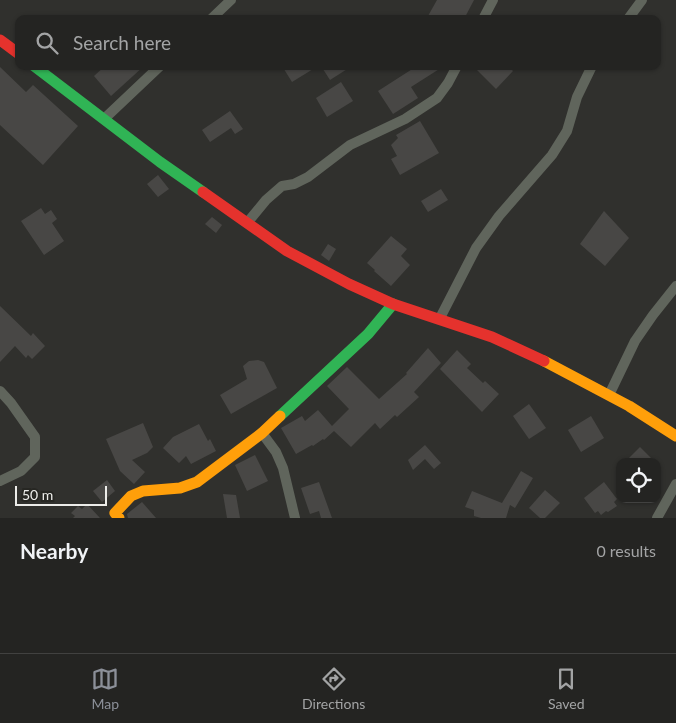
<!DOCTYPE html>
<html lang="en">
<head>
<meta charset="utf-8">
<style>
  body { margin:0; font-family:Lato,sans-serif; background:#2c2c2a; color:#f1f3f6 }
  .controls { position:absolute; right:15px; bottom:15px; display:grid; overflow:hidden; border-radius:10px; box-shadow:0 1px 4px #0004 }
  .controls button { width:45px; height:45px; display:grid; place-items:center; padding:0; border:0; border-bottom:1px solid #414140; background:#242422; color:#f1f3f6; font:25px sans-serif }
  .scale { position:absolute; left:15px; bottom:12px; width:92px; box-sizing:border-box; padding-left:5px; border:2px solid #ecece9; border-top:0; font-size:14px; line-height:18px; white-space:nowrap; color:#ecece9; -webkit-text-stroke:4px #272723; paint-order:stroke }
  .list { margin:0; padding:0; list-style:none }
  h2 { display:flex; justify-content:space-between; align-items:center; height:65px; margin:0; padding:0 20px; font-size:21px }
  h2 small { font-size:16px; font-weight:400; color:#a3a4a5 }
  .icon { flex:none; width:28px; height:28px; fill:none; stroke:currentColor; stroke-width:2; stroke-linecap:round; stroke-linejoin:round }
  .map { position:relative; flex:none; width:676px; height:518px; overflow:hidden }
  .search { position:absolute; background:#242422; box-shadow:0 1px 4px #0004; left:15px; right:15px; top:15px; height:55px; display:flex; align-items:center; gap:12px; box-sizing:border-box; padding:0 18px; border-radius:10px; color:#a3a4a5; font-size:19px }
  .sheet { height:135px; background:#242422 }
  nav { display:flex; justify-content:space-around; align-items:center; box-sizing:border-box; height:70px; border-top:1px solid #414140; background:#242422; font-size:14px; color:#a3a4a5 }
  nav a { display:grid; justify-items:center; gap:2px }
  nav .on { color:#8c9099 }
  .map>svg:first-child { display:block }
  .building { fill:#484745 }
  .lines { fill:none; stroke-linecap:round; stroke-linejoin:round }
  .street { stroke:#60655c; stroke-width:10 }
  .fast { stroke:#30b455; stroke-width:11 }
  .slow { stroke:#ff9f0a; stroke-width:11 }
  .jam { stroke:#e5322d; stroke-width:11 }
</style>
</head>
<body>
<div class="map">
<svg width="676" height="518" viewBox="0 0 676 518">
  <rect width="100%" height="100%" fill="#30302d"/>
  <g class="building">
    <polygon points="437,0 474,0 464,19 434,19 428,16"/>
    <polygon points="105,66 144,66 111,96 94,76"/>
    <polygon points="282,66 318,66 292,82"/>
    <polygon points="321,66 352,66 330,80"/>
    <polygon points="417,66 444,66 411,87 418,98 393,114 378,91"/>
    <polygon points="473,66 508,66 513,71 496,89"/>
    <polygon points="0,67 26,92 33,85 78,126 43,165 0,125"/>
    <polygon points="341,82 353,101 327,117 316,98"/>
    <polygon points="230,111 243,129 235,134 231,128 210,142 202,130"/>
    <polygon points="420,121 439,153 400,175 391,159 397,156 391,145 398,138 396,135"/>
    <polygon points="158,175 169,189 158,197 147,184"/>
    <polygon points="441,189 448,200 428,212 421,201"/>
    <polygon points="41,208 45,214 51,210 57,219 52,223 64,241 44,255 21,221"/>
    <polygon points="604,211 629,238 605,266 580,244"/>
    <polygon points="212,217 222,225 216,233 205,224"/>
    <polygon points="391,236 407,249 401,256 410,265 391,286 374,271 375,270 367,263"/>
    <polygon points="328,244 336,249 329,261 321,255"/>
    <polygon points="0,306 31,336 33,333 45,346 32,359 28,355 26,358 15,346 0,362"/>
    <polygon points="428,348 441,363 414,392 419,397 397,417 395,415 380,429 375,423 351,447 334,431 324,440 323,439 313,446 312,445 296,454 281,428 302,416 305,421 318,410 332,426 349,409 327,386 347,367 379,399 407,374 406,373"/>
    <polygon points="457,350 471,364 467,368 483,383 485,381 499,394 482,412 440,369"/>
    <polygon points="258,360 264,362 277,388 231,414 220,395 247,379 243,366 249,361"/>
    <polygon points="529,404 546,428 529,439 513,416"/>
    <polygon points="591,416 604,438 581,452 568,430"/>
    <polygon points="143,423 153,447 147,453 132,460 145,472 134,484 120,471 106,439"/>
    <polygon points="199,424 208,441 210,439 216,451 191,464 186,456 179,463 163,448 173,437"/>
    <polygon points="425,445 441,463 434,469 425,459 413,470 408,460"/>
    <polygon points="640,447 655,462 625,462"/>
    <polygon points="255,455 268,481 247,491 235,465"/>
    <polygon points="521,471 533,478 515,508 510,505 506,518 481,518 474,516 474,510 465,507 472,491 502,503"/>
    <polygon points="107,480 115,491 102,502 93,491"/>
    <polygon points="319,482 332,518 321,518 319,511 310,514 301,488"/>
    <polygon points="604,482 617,499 614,502 617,506 608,512 606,511 601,515 598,511 595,513 584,498"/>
    <polygon points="545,490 560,503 545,518 540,518 529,508"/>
    <polygon points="223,494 236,495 240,518 227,518"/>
    <polygon points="142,502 156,518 128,518 127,514"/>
    <polygon points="87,504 100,518 73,518 75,516 71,513 78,506 82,509"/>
  </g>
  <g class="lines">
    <g class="street">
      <polyline points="211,19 231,0"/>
      <polyline points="483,19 493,0"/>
      <polyline points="628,19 642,0"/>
      <polyline points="104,119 160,66"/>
      <polyline points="247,223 266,200 282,186 294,184 308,177 350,145 405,119 437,98 448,83 457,66"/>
      <polyline points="440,318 476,248 499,216 552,155 567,131 577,97 592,66"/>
      <polyline points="0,391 11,403 35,437 35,457 21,471 0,481"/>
      <polyline points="609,395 635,341 653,315 676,286"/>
      <polyline points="262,433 276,452 283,468 295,518"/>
      <polyline points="657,518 676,484"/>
    </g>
    <g class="fast">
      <polyline points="34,66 160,162 203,192"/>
      <polyline points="280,416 368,334 393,304"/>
    </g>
    <g class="slow">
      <polyline points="544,361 629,406 676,436"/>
      <polyline points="119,518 115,513 131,496 143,491 180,488 197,482 262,433 280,416"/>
    </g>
    <g class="jam">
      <polyline points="0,40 19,54"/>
      <polyline points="203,192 287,251 349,284 393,304 492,337 544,361"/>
    </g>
  </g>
</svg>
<div class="controls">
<button><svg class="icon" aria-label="locate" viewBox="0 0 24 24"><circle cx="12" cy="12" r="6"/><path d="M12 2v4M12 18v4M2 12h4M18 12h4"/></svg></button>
</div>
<div class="scale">50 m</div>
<div class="search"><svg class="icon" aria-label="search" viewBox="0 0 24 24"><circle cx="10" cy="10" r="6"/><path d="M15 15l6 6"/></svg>Search here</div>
</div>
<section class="sheet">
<h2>Nearby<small>0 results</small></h2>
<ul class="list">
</ul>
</section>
<nav>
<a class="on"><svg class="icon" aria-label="map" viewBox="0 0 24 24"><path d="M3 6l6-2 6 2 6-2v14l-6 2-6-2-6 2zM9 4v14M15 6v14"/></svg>Map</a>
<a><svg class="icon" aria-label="directions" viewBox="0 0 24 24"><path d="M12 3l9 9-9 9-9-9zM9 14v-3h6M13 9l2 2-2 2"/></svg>Directions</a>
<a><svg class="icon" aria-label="saved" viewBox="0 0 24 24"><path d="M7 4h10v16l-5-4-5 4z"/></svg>Saved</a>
</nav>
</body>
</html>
